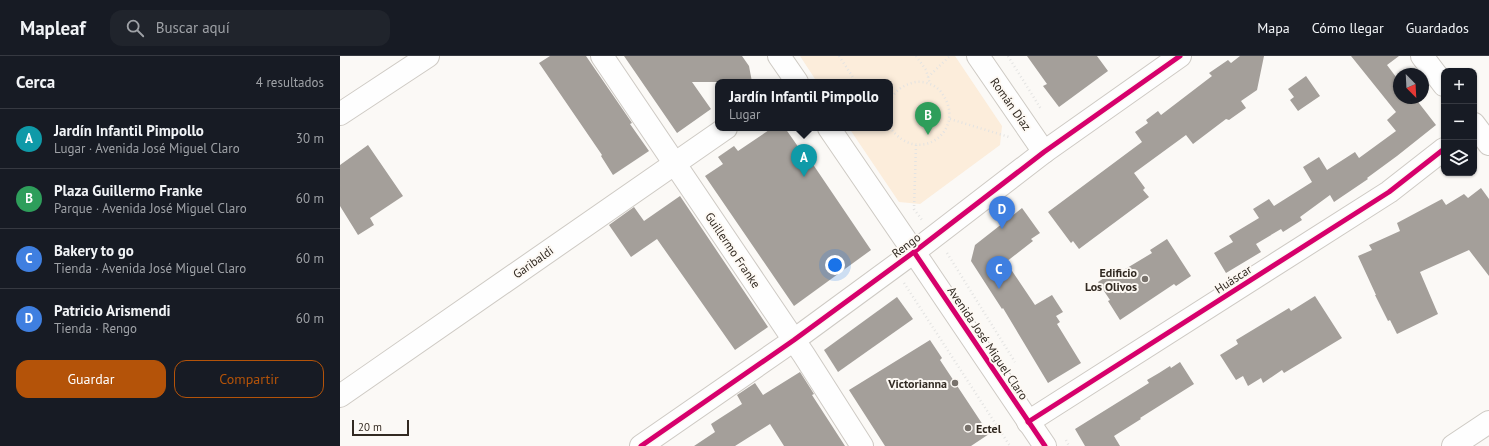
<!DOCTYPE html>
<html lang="es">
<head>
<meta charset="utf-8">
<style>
  body { margin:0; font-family:"PT Sans",sans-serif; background:#20242c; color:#f1f3f6 }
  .controls { position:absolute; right:12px; top:12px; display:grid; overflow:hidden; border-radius:8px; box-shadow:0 1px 3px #0004 }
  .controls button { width:36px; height:36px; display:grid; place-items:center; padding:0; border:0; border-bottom:1px solid #363941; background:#171b24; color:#f1f3f6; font:20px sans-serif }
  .compass { position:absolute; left:1053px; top:12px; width:36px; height:36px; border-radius:50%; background:#171b24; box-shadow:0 1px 3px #0004; rotate:156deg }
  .scale { position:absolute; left:12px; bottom:10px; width:57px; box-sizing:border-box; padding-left:4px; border:2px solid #322a22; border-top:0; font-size:11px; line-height:14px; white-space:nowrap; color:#322a22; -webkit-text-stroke:3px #fdf9f4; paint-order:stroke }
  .you { position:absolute; left:495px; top:209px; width:14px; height:14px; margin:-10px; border:3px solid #fff; border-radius:50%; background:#1a73e8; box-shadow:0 0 0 6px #1a73e833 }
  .badge { display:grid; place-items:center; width:26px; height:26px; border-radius:50%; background:#b45309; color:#fff; font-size:13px; font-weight:700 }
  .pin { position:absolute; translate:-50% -33px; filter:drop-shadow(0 1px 2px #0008) }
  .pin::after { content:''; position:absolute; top:21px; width:14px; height:12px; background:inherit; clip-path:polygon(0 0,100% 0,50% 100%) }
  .popup { position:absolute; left:375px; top:23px; width:178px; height:52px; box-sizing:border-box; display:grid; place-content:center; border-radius:8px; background:#171b24; filter:drop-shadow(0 1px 3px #0005); font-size:13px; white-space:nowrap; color:#9ea1a6 }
  .popup b { font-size:15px; color:#f1f3f6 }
  .popup::after { content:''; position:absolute; left:50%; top:100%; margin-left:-8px; border:8px solid transparent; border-top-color:#171b24 }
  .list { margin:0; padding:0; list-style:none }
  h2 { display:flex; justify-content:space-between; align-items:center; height:52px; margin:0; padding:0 16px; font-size:17px }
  h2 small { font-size:13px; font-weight:400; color:#9ea1a6 }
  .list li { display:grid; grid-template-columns:26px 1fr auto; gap:12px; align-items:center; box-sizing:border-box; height:60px; padding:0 16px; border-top:1px solid #363941 }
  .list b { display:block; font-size:15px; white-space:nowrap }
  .list p { margin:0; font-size:13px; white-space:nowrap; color:#9ea1a6 }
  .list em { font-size:13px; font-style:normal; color:#9ea1a6 }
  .actions { display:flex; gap:8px; padding:12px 16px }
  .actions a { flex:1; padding:9px 0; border:1px solid #b45309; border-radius:12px; text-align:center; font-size:14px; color:#b45309 }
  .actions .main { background:#b45309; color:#fff }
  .icon { flex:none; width:22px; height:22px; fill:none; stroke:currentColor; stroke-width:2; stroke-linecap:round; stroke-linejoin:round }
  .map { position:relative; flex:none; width:1149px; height:390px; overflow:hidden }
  header { display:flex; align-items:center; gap:24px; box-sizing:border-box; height:56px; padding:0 20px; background:#171b24; border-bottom:1px solid #363941 }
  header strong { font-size:19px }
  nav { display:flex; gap:22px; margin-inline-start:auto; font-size:14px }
  .search { width:280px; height:36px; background:#20242c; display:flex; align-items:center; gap:10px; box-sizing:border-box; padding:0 14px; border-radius:12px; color:#9ea1a6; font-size:15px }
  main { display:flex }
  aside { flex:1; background:#171b24 }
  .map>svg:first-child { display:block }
  .green { fill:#fceddb }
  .building { fill:#a49f9a }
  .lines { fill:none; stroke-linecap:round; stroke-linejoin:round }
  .street-casing { stroke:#cecac4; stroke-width:24 }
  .secondary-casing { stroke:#cecac4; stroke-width:24 }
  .path { stroke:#e3e3e2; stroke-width:2.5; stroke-dasharray:1 3; stroke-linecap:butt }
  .street { stroke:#fefefe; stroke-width:22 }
  .secondary { stroke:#fefefe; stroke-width:22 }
  .cycleway-casing { stroke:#fdf9f4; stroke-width:8 }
  .cycleway { stroke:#d6006c; stroke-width:5 }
  .poi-dot { fill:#78726c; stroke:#fdf9f4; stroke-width:1.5 }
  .labels { text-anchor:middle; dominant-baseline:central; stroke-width:4; stroke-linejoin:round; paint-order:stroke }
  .street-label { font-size:12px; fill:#322a22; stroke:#fdf9f4 }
  .poi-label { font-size:12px; font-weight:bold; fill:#322a22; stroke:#fdf9f4; text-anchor:end }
</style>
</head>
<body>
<header>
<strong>Mapleaf</strong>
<div class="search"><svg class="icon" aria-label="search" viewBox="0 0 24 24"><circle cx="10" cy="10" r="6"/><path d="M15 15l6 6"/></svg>Buscar aquí</div>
<nav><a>Mapa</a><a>Cómo llegar</a><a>Guardados</a></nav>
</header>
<main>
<aside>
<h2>Cerca<small>4 resultados</small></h2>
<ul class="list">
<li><span class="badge" style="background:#0f9aa8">A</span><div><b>Jardín Infantil Pimpollo</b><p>Lugar · Avenida José Miguel Claro</p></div><em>30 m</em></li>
<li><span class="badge" style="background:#2e9e5b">B</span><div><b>Plaza Guillermo Franke</b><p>Parque · Avenida José Miguel Claro</p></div><em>60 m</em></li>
<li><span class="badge" style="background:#3f7fe0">C</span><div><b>Bakery to go</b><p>Tienda · Avenida José Miguel Claro</p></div><em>60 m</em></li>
<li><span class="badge" style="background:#3f7fe0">D</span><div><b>Patricio Arismendi</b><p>Tienda · Rengo</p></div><em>60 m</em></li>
</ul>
<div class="actions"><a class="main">Guardar</a><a>Compartir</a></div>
</aside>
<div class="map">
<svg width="1149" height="390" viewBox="0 0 1149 390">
  <rect width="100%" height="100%" fill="#fbf9f6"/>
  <polygon class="green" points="460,0 615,0 662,70 660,89 580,148 559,146 509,72 550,72 550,26 477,26"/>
  <g class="building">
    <polygon points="210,0 246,0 292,67 290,68 309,95 273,119 261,100 262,99 199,7"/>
    <polygon points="284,0 402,0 409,10 412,26 352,26 371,53 337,77"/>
    <polygon points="687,0 757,0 768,15 719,51 703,30 707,28"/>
    <polygon points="900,0 924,0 917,34 901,45 906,52 889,64 886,63 853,88 846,79 794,117 805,132 803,134 809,141 739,193 733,185 731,187 708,156 802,86 795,76 808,67 806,64 818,55 821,59 872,20 869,17 888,4 891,7"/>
    <polygon points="1011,0 1059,0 1047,9 1059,25 1059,42 1075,42 1096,69 1057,100 1027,122 1028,123 994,146 990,139 960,161 962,164 943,176 941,173 916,188 921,196 886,217 874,197 893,186 889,180 919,162 913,153 929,143 934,150 972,126 963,111 979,101 987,114 1015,96 1019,102 1056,75 1047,64 1056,56"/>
    <polygon points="966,20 980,40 958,55 950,44 954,41 948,33"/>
    <polygon points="432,72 445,72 466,102 468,101 531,194 454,250 365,120 383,108 378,101 394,90 398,95"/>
    <polygon points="28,89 63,140 30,162 34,169 18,179 0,150 0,109"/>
    <polygon points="1141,132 1149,143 1149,220 1129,194 1080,216 1098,258 1057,278 1050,264 1048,265 1035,239 1036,239 1018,200 1032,194 1029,189 1060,175 1057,167 1102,143 1106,149 1124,138 1128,142"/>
    <polygon points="340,140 428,271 395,294 317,183 291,201 269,169 294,151 304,165"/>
    <polygon points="682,152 700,177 691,183 693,185 666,206 695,249 712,239 723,256 716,260 720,266 717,268 741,307 708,327 663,252 662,253 631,205 635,189"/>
    <polygon points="827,183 851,220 836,230 834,228 780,264 768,245 770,244 758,226 775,215 777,218 812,197 810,194"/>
    <polygon points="975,240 1002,282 944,317 942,314 923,327 921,322 908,330 903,320 896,324 880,299 898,288 896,284 949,252 951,255"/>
    <polygon points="557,241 573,263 498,316 484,294"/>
    <polygon points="590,284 602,302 600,304 649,378 631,390 545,390 509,334"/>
    <polygon points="840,306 854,328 800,362 801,363 774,380 780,390 745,390 735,373 809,327 807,324 819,317 830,310 831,312"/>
    <polygon points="460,316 474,338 472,339 505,390 444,390 430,368 395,390 354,390 375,376 371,368 402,348 397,339 415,327 423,339"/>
  </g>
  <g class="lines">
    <defs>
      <g id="street">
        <polyline points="262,0 464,299 522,390"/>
        <polyline points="638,0 704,96"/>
        <polyline points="0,340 386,72"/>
        <polyline points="688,366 1049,136 1104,93"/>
        <polyline points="301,390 454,284 574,196 704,96 840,0"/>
        <polyline points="1113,390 1149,366"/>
      </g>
      <g id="secondary">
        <polyline points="439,0 457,26"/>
        <polyline points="1082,0 1104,29"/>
        <polyline points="0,58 88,0"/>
        <polyline points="1134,68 1149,88"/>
        <polyline points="489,72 582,208 705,390"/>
      </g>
    </defs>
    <use href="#street" class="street-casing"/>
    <use href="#secondary" class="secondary-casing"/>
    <g class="path">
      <polyline points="499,0 516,26"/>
      <polyline points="576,0 586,14 590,28"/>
      <polyline points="668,0 701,53"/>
      <polyline points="588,21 610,0"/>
      <path d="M 550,45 C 555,34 565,28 576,26 C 585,25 596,29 601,36 C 630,74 577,112 550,71"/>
      <polyline points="610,63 669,81"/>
      <polyline points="576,89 574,153 582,164"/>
      <polyline points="607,197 675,306"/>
      <polyline points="564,227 670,390"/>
      <polyline points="726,384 729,390"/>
    </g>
    <use href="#street" class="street"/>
    <use href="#secondary" class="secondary"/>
    <defs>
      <g id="cycleway">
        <polyline points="574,196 705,390"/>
        <polyline points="688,366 1049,136 1104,93"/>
        <polyline points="301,390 454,284 574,196 704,96 840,0"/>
      </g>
    </defs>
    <use href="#cycleway" class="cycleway-casing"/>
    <use href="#cycleway" class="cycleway"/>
  </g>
  <g class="poi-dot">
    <circle cx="805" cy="223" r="4"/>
    <circle cx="615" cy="327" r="4"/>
    <circle cx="628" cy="372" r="4"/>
  </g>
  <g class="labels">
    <g class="street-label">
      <text transform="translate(671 48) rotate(55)">Román Díaz</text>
      <text transform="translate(566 189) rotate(-37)">Rengo</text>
      <text transform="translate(393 194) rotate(56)">Guillermo Franke</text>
      <text transform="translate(193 206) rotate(-35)">Garibaldi</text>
      <text transform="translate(893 223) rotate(-33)">Huáscar</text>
      <text transform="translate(648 287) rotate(56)">Avenida José Miguel Claro</text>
    </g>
    <g class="poi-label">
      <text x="797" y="216">Edificio<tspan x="797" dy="14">Los Olivos</tspan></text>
      <text x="607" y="327">Victorianna</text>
      <text x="636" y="372" text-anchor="start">Ectel</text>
    </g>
  </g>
</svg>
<div class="controls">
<button>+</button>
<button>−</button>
<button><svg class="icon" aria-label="layers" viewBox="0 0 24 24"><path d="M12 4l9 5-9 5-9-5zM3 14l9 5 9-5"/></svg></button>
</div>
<svg class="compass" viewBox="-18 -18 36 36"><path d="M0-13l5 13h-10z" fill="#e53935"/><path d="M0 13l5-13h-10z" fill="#9ea1a6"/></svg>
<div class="scale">20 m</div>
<div class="you"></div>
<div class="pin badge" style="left:464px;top:121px;background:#0f9aa8">A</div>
<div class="popup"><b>Jardín Infantil Pimpollo</b>Lugar</div>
<div class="pin badge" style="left:588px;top:79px;background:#2e9e5b">B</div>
<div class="pin badge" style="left:659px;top:233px;background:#3f7fe0">C</div>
<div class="pin badge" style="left:662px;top:173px;background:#3f7fe0">D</div>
</div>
</main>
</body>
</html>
